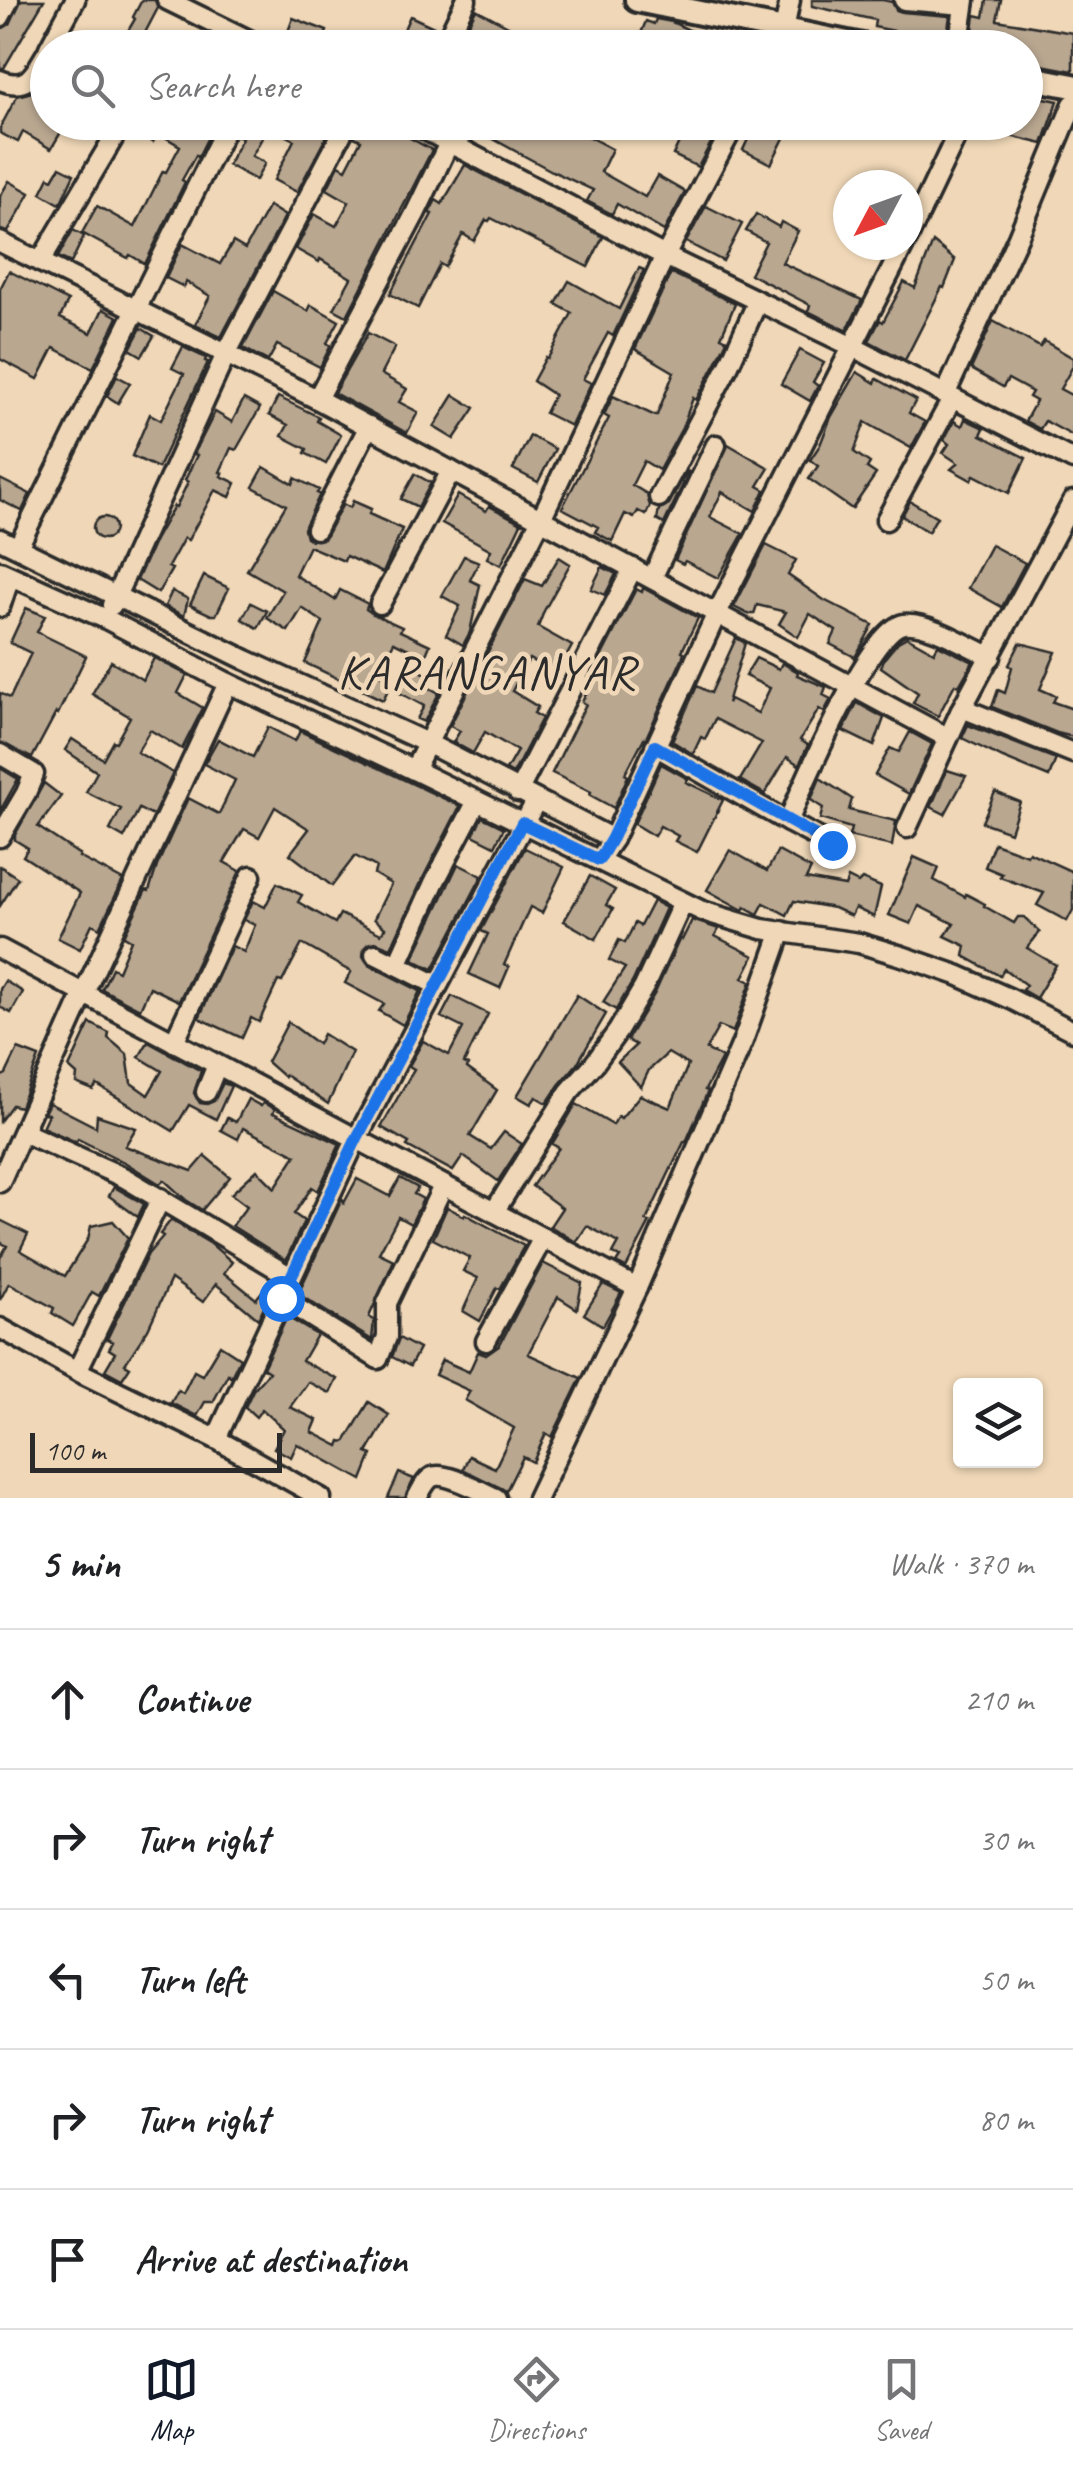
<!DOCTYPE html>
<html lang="en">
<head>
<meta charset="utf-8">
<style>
  body { margin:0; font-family:Caveat,sans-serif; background:#f6f6f6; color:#202124 }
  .controls { position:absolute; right:30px; bottom:30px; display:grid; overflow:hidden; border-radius:10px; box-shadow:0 2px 8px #0004 }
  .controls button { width:90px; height:90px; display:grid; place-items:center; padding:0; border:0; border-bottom:2px solid #e0e0e0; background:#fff; color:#202124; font:50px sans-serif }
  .compass { position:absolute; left:833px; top:170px; width:90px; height:90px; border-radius:50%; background:#fff; box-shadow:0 2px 8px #0004; rotate:229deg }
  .scale { position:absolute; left:30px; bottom:25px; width:252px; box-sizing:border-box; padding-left:10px; border:5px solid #2b2b2b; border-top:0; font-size:28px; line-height:35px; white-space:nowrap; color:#2b2b2b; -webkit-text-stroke:8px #efd7b7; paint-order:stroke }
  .stop { position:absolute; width:30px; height:30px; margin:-22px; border:8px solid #1a73e8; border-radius:50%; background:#fff }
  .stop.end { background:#1a73e8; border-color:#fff; box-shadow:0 2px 10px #0008 }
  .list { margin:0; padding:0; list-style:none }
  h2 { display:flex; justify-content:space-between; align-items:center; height:130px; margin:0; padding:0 40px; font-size:42px }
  h2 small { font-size:32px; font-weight:400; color:#757577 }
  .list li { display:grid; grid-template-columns:65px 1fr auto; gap:30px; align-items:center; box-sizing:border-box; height:140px; padding:0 40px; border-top:2px solid #e0e0e0 }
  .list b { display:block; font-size:38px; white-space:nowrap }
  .list em { font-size:32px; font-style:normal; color:#757577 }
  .icon { flex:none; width:55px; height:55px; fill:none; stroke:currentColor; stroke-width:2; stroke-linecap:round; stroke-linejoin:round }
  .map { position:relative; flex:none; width:1073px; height:1498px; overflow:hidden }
  .search { position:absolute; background:#fff; box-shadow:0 2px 8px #0004; left:30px; right:30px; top:30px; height:110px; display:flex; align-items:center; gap:25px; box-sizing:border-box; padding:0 35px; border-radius:55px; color:#757577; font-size:38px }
  .sheet { height:830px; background:#fff }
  nav { display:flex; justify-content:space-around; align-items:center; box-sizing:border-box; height:140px; border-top:2px solid #e0e0e0; background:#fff; font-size:28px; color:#757577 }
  nav a { display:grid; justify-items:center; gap:5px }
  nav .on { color:#111827 }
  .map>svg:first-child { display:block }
  .building { fill:#b9a790; stroke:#2b2b2b; stroke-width:2.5 }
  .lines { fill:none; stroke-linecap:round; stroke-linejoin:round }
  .minor-casing { stroke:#2b2b2b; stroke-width:25 }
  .tertiary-casing { stroke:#2b2b2b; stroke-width:30 }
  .minor { stroke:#efd7b7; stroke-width:18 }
  .tertiary { stroke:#efd7b7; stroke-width:22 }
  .route { stroke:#1a73e8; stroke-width:12 }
  .labels { text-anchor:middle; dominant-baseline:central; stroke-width:9; stroke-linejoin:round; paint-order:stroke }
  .quarter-label { font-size:48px; letter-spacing:2.5px; fill:#2b2b2b; stroke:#efd7b7 }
</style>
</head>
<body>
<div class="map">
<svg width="1073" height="1498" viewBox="0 0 1073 1498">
  <rect width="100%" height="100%" fill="#efd7b7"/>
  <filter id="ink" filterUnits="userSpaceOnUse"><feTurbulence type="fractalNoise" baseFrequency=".01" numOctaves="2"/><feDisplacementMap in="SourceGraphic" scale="20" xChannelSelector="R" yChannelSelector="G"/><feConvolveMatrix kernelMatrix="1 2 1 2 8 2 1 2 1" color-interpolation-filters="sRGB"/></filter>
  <g filter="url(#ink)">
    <g class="building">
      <polygon points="21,0 44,0 4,68 0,68 0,29 10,24"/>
      <polygon points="142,0 155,0 158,8 137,48 118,48 135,19 133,17"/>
      <polygon points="812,0 883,0 892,2 896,10 902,12 950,16 946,41 874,27 875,20 812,6"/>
      <polygon points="987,0 1001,0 997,20 1073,33 1073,71 1026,62 1026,48 987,48 971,44 975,15 984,17"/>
      <polygon points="476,9 510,27 499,48 457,48"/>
      <polygon points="410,16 438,29 431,48 425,48 401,36"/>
      <polygon points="293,18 327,31 321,48 290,48 283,45"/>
      <polygon points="656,19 672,22 728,48 635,48 646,21 654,24"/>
      <polygon points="32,92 48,101 48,122 67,122 51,149 23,132 18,142 0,133 0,128 17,96"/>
      <polygon points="1026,94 1058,101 1043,144 1010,136 1013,122 1026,122"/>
      <polygon points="135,122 187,122 209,135 198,157 196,155 182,180 185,182 145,264 130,255 128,258 82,233 97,206 135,227 163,171 166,172 180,146 158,133 153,142 132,131"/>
      <polygon points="243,122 334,122 297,192 274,180 294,140 268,127 252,156 265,163 256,180 228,165 242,138 237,135"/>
      <polygon points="360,122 380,132 384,124 432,150 347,316 334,309 351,278 320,259 319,262 296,249 314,214 336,226 349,202 327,189 339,165 346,169 361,140 354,137"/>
      <polygon points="462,122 575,122 572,128 612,149 601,172 645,197 657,176 685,192 664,231 617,204 612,214 587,201 593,190 552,171"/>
      <polygon points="647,122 722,122 698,167 673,155 680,140"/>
      <polygon points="756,122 792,122 771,164 743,150"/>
      <polygon points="465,165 603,237 588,267 491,218 489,221 486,220 474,241 463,234 445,267 440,264 418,308 390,294 432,214 429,213 436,200 442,204"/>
      <polygon points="60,167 74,174 60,204 41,193 49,177 53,179"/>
      <polygon points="9,181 30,193 8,232 0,230 0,196"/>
      <polygon points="269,206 285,216 221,337 195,325 210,296 186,282 184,287 166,278 182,244 220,264 233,242 245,249"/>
      <polygon points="706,206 742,224 723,261 686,242"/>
      <polygon points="756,214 779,227 781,222 798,231 782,263 862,300 847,330 808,311 810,305 750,274 766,242 746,231"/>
      <polygon points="73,230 84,236 71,263 58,257"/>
      <polygon points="933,242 955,260 944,288 942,287 905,360 869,341 880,320 883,322 904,282 915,288"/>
      <polygon points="639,268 644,270 613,336 608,333 583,379 591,383 571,426 545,413 554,395 533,381 546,357 548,358 572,313 556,304 569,281 619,309"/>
      <polygon points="9,271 68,301 60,318 91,333 103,309 118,317 93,368 54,348 38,379 0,359 0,289"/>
      <polygon points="671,273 735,304 721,337 727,340 717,361 696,400 693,398 682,428 659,470 644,461 632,485 647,494 650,506 646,515 638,511 634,518 625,514 612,541 595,532 598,527 562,508 609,418 604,415 613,396 653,415 657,415 674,372 635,349"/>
      <polygon points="273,291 308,311 311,305 339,321 327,343 330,345 329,349 320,367 277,345 268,361 243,348"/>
      <polygon points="993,321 1040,347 1044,341 1073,358 1073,366 1060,389 1073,396 1073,436 1045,421 1040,429 1025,421 1036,401 1029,397 1032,392 1008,379 1003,387 971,369"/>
      <polygon points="141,328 154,336 142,356 130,349"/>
      <polygon points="368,333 395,347 381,374 407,389 399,402 418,412 407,433 334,393"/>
      <polygon points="183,347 206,358 205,361 208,362 158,468 132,456 150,414 161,420 184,374 172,368"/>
      <polygon points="800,350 824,363 813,382 818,386 810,401 781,384"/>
      <polygon points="857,372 875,383 877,379 916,400 909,413 925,422 911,448 865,422 854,452 870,463 867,468 876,474 852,509 809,479 818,466 810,460 820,445 831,417"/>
      <polygon points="117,376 130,383 118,403 107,396"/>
      <polygon points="454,395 475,408 454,439 434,427"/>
      <polygon points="278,397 319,417 317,421 341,435 326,464 305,453 307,449 282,436 288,425 269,415"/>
      <polygon points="244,399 260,408 236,450 231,448 220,472 223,473 221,476 236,483 230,497 215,490 188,540 184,538 168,567 172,569 158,593 137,580 155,540 174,506 176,507 188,482 185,480 197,455 194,454 215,412 232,422"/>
      <polygon points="965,419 984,428 981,435 1026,458 1009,493 974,475 971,480 951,469 958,463 943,453 949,444 944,440 954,421 962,426"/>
      <polygon points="530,436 555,449 538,482 513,469"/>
      <polygon points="728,444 769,468 758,486 765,490 755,511 722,492 710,517 743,534 718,578 685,561 683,564 675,560"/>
      <polygon points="264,467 293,484 295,478 319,490 317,493 320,494 304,529 306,537 311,540 324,539 343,504 350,508 353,501 371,509 369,514 402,529 383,573 346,556 344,561 309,546 295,575 335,600 340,590 368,604 366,609 373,614 402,627 400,631 430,645 425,657 394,642 377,673 392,681 383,700 305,663 323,622 302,608 288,631 267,618 283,591 247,570 286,505 253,487"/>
      <polygon points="687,471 689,472 664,524 657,520 659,509 669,504"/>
      <polygon points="415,474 431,483 418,507 401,499"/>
      <polygon points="0,479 30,494 22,511 0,500"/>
      <polygon points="458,495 486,511 489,506 521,523 501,565 487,558 491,550 442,523"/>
      <polygon points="910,501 937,517 928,532 902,516"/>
      <circle cx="104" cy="528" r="11"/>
      <polygon points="766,545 796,560 788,575 824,600 873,625 855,657 830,644 836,631 810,614 798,637 779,624 786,612 757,605 754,614 748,614 734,607"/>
      <polygon points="991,545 1025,563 1002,607 968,588"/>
      <polygon points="464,556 479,562 470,580 480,585 470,632 463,645 446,635 460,606 442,596"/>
      <polygon points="559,557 570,564 544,611 538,627 572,646 557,674 529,659 512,691 538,707 534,713 542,718 513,774 506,770 517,751 485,732 473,753 453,742 460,731 450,726 525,579 542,586"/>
      <polygon points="602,567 616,574 605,595 591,589"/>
      <polygon points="204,576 229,588 216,615 211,615 190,605"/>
      <polygon points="643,588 698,618 682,651 684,652 682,659 646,738 644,738 625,774 628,776 614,808 590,795 591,792 552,773 586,704 582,702 598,670 595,669 636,589 642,592"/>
      <polygon points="172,591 188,599 184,616 165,606"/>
      <polygon points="251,603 267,611 258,628 242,619"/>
      <polygon points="26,608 45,616 37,632 86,656 58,714 56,713 32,758 0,742 0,693 10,698 31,653 10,643"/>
      <polygon points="907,637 934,652 938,645 973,662 959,686 955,684 938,716 913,703 918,693 881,667 884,659 898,642"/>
      <polygon points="736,638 745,643 727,703 730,699 758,713 770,688 745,676 756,658 779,669 782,663 798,672 797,675 826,687 823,695 831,699 824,712 819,709 800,740 808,745 799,765 787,757 765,794 740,780 762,743 715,719 705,739 701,737 693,754 672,741 697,686 711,693"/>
      <polygon points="1020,643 1056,652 1040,689 1056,696 1053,702 1073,709 1073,737 1057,733 992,707 998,690 1005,693 1012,667 1009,665"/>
      <polygon points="154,658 187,675 178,693 203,708 182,749 150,730 137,752 173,773 153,816 139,809 124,838 110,830 121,809 86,792 97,772 65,750 72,739 103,759 113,741 116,742 130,717 92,694 111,661 143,680"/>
      <polygon points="412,666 431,677 426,686 439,693 424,722 417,719 424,706 398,692"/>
      <polygon points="857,703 884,718 874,746 843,731"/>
      <polygon points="968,725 1056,759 1049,777 1003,758 962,738"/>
      <polygon points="268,727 295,741 300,731 460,806 423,878 391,948 375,942 367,944 364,949 363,956 369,965 420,991 403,1025 379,1011 384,1004 345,983 351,972 302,944 282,982 278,981 259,1022 251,1018 242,1038 199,1018 232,946 244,952 255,925 244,920 253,901 265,907 277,883 302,895 298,902 335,923 340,914 381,934 385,928 374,919 391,884 374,874 376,867 355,856 332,886 290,854 309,829 275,807 259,837 244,829 224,862 240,871 179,1001 150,987 140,1009 102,989 112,968 118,971 131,940 124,936 146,890 149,891 157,866 188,798 219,814 235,780 204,764 218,739 253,757"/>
      <polygon points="910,732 932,744 909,794 875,775 890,748 899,752"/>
      <polygon points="661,764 688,779 686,782 723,800 697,852 675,841 678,836 660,826 654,836 634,824"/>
      <polygon points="0,768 18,779 0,811"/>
      <polygon points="947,770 966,776 945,814 931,807"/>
      <polygon points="820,778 852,799 849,810 896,821 892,846 849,836 851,828 820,819 823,808 811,800"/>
      <polygon points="44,783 61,796 38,827 80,855 79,857 123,880 100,928 92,924 80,949 58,938 80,893 23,856 28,848 15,840 15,835"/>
      <polygon points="995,792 1020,802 1010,832 982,822"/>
      <polygon points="482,817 504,828 495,846 473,835"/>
      <polygon points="994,843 1027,855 1029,852 1073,872 1073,910 1067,921 1037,905 1044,893 1000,877 1002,874 985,867"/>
      <polygon points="525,848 564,867 542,913 530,907 504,965 509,967 500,988 469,974 488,934 481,931"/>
      <polygon points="730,850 767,871 778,851 811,869 806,879 845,886 848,878 858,883 862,879 881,887 874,917 855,908 851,916 834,908 794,901 787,915 764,903 758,914 745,907 743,910 707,890"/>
      <polygon points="914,857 939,868 934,880 965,897 966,894 985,904 984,906 1014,923 1018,917 1024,917 1040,932 1027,948 1056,965 1036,998 1022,990 1026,985 1004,969 1000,976 964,956 966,946 945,936 954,924 919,906 911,924 889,915"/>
      <polygon points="458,864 482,876 433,969 413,959"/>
      <polygon points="0,866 18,878 0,906"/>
      <polygon points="590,876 615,890 606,905 613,909 596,939 564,921"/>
      <polygon points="653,901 666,908 633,981 616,1010 603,1002 625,968 609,960 619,940 625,943 635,923 640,926"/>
      <polygon points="692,920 719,929 715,936 754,956 743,978 751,982 733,1032 719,1026 706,1049 722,1058 705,1090 708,1091 686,1142 684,1142 646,1221 650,1222 626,1268 616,1263 620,1257 613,1254 619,1243 587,1226 576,1242 550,1226 562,1208 532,1186 559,1148 552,1144 576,1104 613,1125 618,1116 621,1118 640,1095 670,1108 688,1065 668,1053 649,1070 641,1087 618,1062 636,1045 627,1040 655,993 680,938 682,940"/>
      <polygon points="5,981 23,992 11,1013 0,1007 0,989"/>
      <polygon points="577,995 606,1014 577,1064 559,1085 547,1103 536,1097 531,1104 517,1096"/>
      <polygon points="452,996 488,1014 464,1063 468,1065 467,1068 497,1090 470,1136 491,1149 504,1132 522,1144 498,1181 463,1156 453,1171 407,1146 409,1143 381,1127 414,1069 409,1066 423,1041 449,1055 463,1028 441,1017"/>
      <polygon points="288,1022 318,1044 323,1034 352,1052 328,1104 285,1075 284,1077 267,1062"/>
      <polygon points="90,1023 109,1033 108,1038 127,1054 131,1083 148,1095 162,1071 139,1057 148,1042 201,1071 194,1093 200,1103 207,1104 214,1101 223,1083 231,1086 216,1119 189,1105 173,1131 97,1085 93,1090 76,1083 77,1075 69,1068"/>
      <polygon points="18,1049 39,1057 20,1107 12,1105 0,1121 0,1077 6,1074"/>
      <polygon points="248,1099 261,1106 263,1103 275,1109 273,1113 340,1144 318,1191 312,1187 294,1214 304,1221 286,1260 232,1226 247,1206 231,1194 257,1170 275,1188 296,1155 243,1128 238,1139 221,1130 227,1118 236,1122"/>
      <polygon points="49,1103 96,1127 97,1115 136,1128 125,1146 192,1171 205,1156 230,1177 202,1210 186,1200 164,1180 160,1184 126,1163 78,1139 76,1142 42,1127 48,1114 44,1113"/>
      <polygon points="400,1178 418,1188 414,1194 423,1199 411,1224 398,1217 379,1253 394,1260 369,1317 374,1320 372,1340 298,1294 342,1199 344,1203 357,1179 390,1196"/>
      <polygon points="114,1187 144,1204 138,1217 109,1196"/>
      <polygon points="447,1207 464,1216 465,1214 524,1246 500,1289 497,1288 480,1321 463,1311 478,1278 463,1271 470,1258 433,1239"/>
      <polygon points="0,1220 28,1234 20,1250 65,1276 88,1239 91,1226 113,1221 128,1238 99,1296 92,1292 73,1326 52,1313 54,1308 9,1283 0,1300 0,1258 7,1246 0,1242"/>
      <polygon points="171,1220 211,1244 232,1262 224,1273 256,1299 268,1284 273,1288 258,1319 216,1284 203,1302 171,1279 148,1329 125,1364 130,1367 122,1379 105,1370 115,1353 109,1349 113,1342 107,1339 148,1254 163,1236 160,1234"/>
      <polygon points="543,1263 582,1283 577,1309 558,1297 528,1354 581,1378 552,1437 546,1433 533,1462 523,1457 506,1491 463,1469 469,1456 495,1468 514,1428 465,1400 470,1391 435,1375 442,1360 469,1372 478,1352 486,1355 499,1346"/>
      <polygon points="603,1284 621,1293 603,1326 584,1314"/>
      <polygon points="287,1317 317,1335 302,1361 337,1379 330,1393 308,1382 290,1407 317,1420 312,1432 339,1446 341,1441 345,1442 369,1402 389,1415 367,1453 372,1455 362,1480 297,1444 291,1457 274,1448 284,1429 262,1409 256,1417 245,1407 253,1390 269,1372 263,1368"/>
      <polygon points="399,1338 419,1349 410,1366 392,1357"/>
      <polygon points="220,1345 240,1358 231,1377 228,1374 213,1402 205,1402 197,1416 171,1403 178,1390 183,1393 194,1371 202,1375"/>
      <polygon points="399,1473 414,1479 405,1498 388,1498"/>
    </g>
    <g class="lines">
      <defs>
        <g id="minor">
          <polyline points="167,0 265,48"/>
          <polyline points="904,0 964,5"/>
          <polyline points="0,17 9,0"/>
          <polyline points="49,48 75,0"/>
          <polyline points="443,48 466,0"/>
          <polyline points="775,48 784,30 790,0"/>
          <polyline points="958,48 965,0"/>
          <path d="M 0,80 C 29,92 35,72 48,51"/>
          <polyline points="410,122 665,256 853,347 1073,460"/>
          <polyline points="908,238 963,122"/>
          <polyline points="0,242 317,399 948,738"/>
          <polyline points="40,262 123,122"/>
          <polyline points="945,395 1018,237 1073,104"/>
          <polyline points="317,399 415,214 449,143"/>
          <polyline points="659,497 728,367 757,303"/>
          <polyline points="886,520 952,399"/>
          <polyline points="316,529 369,426"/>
          <polyline points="0,539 246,660 427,743 613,839"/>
          <polyline points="18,547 229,122"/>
          <polyline points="0,571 106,619 228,683 414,770 702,911 762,929 859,943 902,956 957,975 1011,999 1073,1031"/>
          <polyline points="652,578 716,445"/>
          <polyline points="380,604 451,471"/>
          <polyline points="112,605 226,354 348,122"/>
          <polyline points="0,607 10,577"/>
          <polyline points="962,708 1073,753"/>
          <polyline points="655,746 788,822"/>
          <polyline points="0,754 34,774 26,793 0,837"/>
          <polyline points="414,770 541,519 665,256 736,122"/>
          <polyline points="518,792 633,568"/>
          <polyline points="907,828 962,708 1073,501"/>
          <path d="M 832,845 L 788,822 C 802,787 870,628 904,624 C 927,621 970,647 991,657"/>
          <polyline points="599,860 613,839 717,613 904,245"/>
          <polyline points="0,949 637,1288"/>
          <polyline points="375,954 437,985"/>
          <polyline points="397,965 434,883 477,801"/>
          <polyline points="174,1042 251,876"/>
          <polyline points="206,1092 217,1065"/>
          <polyline points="23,1132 125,1178 291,1277"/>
          <polyline points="0,1182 84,993 228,683"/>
          <polyline points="494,1212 569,1092 594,1064 618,1031 644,987 683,902"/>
          <polyline points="281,1298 378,1359 387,1337 387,1303 443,1186"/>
          <polyline points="0,1328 77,1371 216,1439 321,1498"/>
          <polyline points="486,1341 543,1238"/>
          <polyline points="77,1371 161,1198"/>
          <polyline points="216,1439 356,1140 536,801"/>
          <path d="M 417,1498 C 421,1491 425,1481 432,1477 C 446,1471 482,1492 496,1498"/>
          <polyline points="537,1498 637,1288 743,1041 782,931"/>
        </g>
        <g id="tertiary">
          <polyline points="637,0 872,48"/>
          <polyline points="1026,77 1073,86"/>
        </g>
      </defs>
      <use href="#minor" class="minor-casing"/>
      <use href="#tertiary" class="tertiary-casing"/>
      <use href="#minor" class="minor"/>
      <use href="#tertiary" class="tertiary"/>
    </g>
  </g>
  <g class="lines" filter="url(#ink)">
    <polyline class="route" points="281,1298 356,1140 522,823 599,860 612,838 655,746 832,845"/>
  </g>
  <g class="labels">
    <g class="quarter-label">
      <text x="487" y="672">KARANGANYAR</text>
    </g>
  </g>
</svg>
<div class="controls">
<button><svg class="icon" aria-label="layers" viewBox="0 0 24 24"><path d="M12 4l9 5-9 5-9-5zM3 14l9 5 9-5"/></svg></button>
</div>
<svg class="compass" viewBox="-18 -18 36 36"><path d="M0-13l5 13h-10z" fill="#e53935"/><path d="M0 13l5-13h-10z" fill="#757577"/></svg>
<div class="scale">100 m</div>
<div class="stop" style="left:281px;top:1298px"></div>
<div class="stop end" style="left:832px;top:845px"></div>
<div class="search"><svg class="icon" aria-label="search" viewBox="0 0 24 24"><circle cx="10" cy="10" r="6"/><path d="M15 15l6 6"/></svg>Search here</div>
</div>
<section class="sheet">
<h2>5 min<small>Walk · 370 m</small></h2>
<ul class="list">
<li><svg class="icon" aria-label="ahead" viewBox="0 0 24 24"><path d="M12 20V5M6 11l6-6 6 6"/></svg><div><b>Continue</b></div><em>210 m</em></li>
<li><svg class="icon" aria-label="right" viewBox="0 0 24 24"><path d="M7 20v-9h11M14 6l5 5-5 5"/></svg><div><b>Turn right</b></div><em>30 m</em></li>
<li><svg class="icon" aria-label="left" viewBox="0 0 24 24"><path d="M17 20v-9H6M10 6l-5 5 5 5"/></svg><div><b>Turn left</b></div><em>50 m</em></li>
<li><svg class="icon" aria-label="right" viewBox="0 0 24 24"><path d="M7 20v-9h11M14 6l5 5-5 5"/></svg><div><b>Turn right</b></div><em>80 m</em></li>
<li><svg class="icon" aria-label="arrive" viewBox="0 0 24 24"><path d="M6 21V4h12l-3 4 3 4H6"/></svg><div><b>Arrive at destination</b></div></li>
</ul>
</section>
<nav>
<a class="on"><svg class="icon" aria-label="map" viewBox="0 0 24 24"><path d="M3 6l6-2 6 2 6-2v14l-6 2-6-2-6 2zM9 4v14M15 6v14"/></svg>Map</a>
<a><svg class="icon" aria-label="directions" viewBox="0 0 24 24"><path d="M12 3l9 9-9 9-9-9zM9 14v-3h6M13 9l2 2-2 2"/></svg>Directions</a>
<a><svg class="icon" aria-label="saved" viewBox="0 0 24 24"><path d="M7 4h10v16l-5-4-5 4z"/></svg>Saved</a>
</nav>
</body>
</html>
